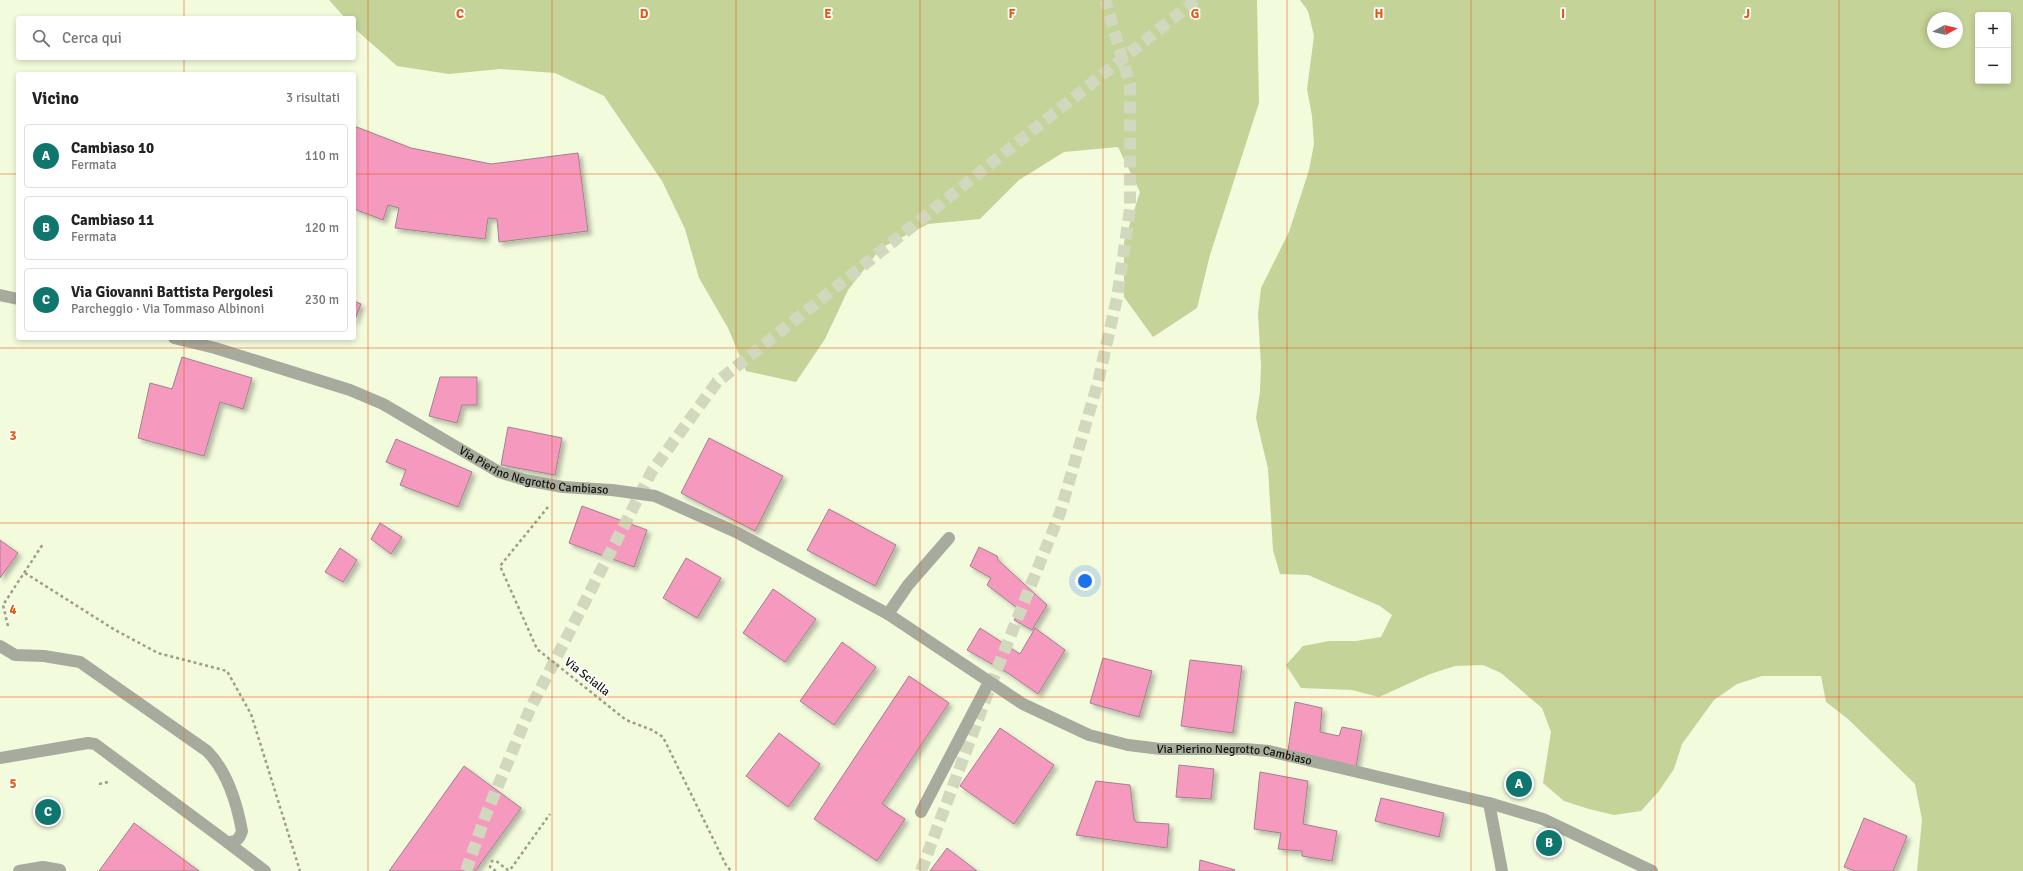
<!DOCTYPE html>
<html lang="it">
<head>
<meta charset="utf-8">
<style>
  body { margin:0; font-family:Signika,sans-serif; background:#f6f6f6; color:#222 }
  .controls { position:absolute; right:12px; top:12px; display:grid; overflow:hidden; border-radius:4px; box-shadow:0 2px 6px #0003 }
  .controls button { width:36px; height:36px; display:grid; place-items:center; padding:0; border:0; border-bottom:1px solid #e0e0e0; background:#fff; color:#222; font:20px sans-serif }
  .compass { position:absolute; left:1927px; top:12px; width:36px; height:36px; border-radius:50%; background:#fff; box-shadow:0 2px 6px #0003; rotate:82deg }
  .you { position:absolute; left:1085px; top:581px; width:14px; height:14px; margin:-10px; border:3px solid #fff; border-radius:50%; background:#1a73e8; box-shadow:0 0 0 6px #1a73e833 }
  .badge { display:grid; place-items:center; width:26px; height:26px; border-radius:50%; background:#0f766e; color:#fff; font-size:13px; font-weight:700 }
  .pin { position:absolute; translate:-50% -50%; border:2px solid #fff; box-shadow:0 1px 4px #0006 }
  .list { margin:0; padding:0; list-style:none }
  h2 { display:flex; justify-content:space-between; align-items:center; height:52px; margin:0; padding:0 16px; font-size:17px }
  h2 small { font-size:13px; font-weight:400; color:#767676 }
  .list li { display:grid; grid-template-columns:26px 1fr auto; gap:12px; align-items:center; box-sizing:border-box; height:64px; margin:0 8px 8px; padding:0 8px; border:1px solid #e0e0e0; border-radius:4px }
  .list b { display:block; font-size:15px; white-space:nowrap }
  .list p { margin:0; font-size:13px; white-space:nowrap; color:#767676 }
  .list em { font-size:13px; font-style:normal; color:#767676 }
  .icon { flex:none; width:22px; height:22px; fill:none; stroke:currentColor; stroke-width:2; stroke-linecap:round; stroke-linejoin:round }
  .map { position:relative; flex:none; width:2023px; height:871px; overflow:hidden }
  .search { position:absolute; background:#fff; box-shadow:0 2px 6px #0003; left:16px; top:16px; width:340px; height:44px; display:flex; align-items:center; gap:10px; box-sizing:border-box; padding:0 14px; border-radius:4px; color:#767676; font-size:15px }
  .panel { position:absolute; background:#fff; box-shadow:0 2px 6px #0003; left:16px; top:72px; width:340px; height:268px; border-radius:4px }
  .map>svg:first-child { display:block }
  .green { fill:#c4d398; fill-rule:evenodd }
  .building { fill:#f699bf; stroke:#a0828d; filter:url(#shadow) }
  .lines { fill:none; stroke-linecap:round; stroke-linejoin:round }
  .highway-tunnel { stroke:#d1d8bd; stroke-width:12; stroke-dasharray:12 6; stroke-linecap:butt }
  .path { stroke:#999f89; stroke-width:2.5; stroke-dasharray:3 3; stroke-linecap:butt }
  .lane { stroke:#a7ab9e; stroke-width:12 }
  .street { stroke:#a7ab9e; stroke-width:12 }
  .grid { fill:none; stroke:#e8590c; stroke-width:1; stroke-opacity:0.55 }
  .labels { text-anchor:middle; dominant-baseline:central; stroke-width:3.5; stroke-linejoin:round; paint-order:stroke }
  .street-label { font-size:12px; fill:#11140a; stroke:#fff }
  .grid-label { font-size:13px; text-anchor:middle; font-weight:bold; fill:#e8590c; stroke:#fff; stroke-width:3.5; stroke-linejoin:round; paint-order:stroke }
</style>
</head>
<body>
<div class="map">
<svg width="2023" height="871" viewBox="0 0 2023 871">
  <defs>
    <filter id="shadow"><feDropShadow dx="3.5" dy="3.5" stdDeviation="2" flood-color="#0004"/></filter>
  </defs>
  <rect width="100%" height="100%" fill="#f3fbdd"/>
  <g class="green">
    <polygon points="329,0 1257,0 1259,103 1210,255 1197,308 1153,337 1124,297 1124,242 1140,192 1118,147 1064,152 1019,180 980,219 928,224 881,248 848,290 825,339 796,382 746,371 728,328 699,278 685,229 662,181 604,96 555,73 500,69 449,74 397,66 354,28 354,18 345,18"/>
    <path d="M 1300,0 L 2023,0 L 2023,871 L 1917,871 L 1922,820 L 1915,784 L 1848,719 L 1826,702 L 1821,676 L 1762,676 L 1737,684 L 1714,700 L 1682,744 L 1674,769 L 1659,791 L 1641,811 L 1614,815 L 1589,809 L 1564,801 L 1543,783 L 1551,732 L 1542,708 L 1501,673 L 1483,665 L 1455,666 L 1430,674 L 1379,697 L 1352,690 L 1301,688 L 1286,665 L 1303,646 L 1329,641 L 1356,641 L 1381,637 L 1392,615 L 1380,606 L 1308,575 L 1280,574 L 1273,550 L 1268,469 L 1256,418 L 1260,392 L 1261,365 L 1258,314 L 1261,288 L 1289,232 L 1309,170 L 1314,144 L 1312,116 L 1307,89 L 1314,36 L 1308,11 ZM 1978,15 L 2008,15 L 2008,81 L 1978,81 ZM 1933,18 L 1957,18 L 1957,42 L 1933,42 Z"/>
  </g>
  <g class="building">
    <polygon points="354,126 411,148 491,164 578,153 588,231 499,242 497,219 488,218 485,239 395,228 399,208 388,205 383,220 354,209"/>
    <polygon points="354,301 361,304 354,322"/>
    <polygon points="182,357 252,378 243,409 220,402 204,456 138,438 150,383 172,389"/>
    <polygon points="440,377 477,377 477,405 462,405 457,423 429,416"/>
    <polygon points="508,427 562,438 555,475 501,465"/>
    <polygon points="709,438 783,476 755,531 681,493"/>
    <polygon points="396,439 472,472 458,507 400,485 406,470 386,462"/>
    <polygon points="582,506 647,530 634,567 569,543"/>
    <polygon points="829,509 896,545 875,586 807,550"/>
    <polygon points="380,523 402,537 391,554 371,539"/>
    <polygon points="0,540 18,553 0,578"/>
    <polygon points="979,547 997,556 998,560 1047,605 1032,630 1014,620 1020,610 987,585 991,578 970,566"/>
    <polygon points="340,548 357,560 343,582 325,572"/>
    <polygon points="686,558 721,578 697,618 663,598"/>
    <polygon points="773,589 816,619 785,662 743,633"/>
    <polygon points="980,628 1020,654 1035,628 1065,650 1038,694 1008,673 967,650"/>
    <polygon points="842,642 876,667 834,725 800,701"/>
    <polygon points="1103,658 1152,671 1139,717 1090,703"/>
    <polygon points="1190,660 1242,666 1233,733 1181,726"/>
    <polygon points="909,676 949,703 882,804 905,819 877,861 814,819"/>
    <polygon points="1295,702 1322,708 1320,732 1339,736 1342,727 1362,731 1356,767 1288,751"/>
    <polygon points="1000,728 1054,765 1014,824 960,786"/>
    <polygon points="779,733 820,764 788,807 746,776"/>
    <polygon points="1179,765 1214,769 1211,799 1176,797"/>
    <polygon points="464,766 521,808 475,871 389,871"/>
    <polygon points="1260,772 1308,781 1303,824 1337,831 1332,861 1302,856 1302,851 1278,849 1281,833 1254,829"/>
    <polygon points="1096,781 1130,785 1134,819 1136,822 1169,824 1167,848 1076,835"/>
    <polygon points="1381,798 1444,813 1439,837 1375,821"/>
    <polygon points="1864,818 1907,836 1893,871 1855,871 1844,867"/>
    <polygon points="134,823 199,871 99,871"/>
    <polygon points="947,848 977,871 930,871"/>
    <polygon points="1200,860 1235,870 1234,871 1199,871"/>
  </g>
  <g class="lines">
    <g class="highway-tunnel">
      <polyline points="466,871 485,817 530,709 652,471 717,382 1196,0"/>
      <polyline points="921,871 995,674 1060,513 1098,382 1117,298 1130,209 1130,85 1105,0"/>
    </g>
    <g class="path">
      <polyline points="548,507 500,566 537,649 626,720 652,730 663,737 726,865 731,871"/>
      <polyline points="25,573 115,630 158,653 227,671 251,714 300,871"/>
      <polyline points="8,626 3,605 43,544"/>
      <polyline points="99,784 108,782"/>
      <polyline points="496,871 490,867 492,861 496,861 508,870 510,870 550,814"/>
    </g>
    <g class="lane">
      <polyline points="888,614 908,585 949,538"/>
      <polyline points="921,812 989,682"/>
      <polyline points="227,842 265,871"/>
    </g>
    <g class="street">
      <polyline points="0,295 18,299"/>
      <path id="s1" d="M 174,338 L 215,348 L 350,390 L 383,404 L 499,472 L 525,480 L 563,487 L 612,490 L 655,496 L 736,532 L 888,614 L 1023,704 L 1089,735 L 1128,745 L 1161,749 L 1245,749 L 1269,751 L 1489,803 L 1543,819 L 1652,871"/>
      <path d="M 0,646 L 15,655 L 44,656 L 80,662 L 207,751 C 227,771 237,804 242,831 C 239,840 236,842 227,842 L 95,744 L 88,743 L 0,758"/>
      <polyline points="1489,803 1502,871"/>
      <polyline points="19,871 43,867 60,870"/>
    </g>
  </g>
  <path class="grid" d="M 184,0 L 184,18M 368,0 L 368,871M 552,0 L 552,871M 736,0 L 736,871M 920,0 L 920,871M 1103,0 L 1103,871M 1287,0 L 1287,871M 1471,0 L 1471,871M 1655,0 L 1655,871M 1839,0 L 1839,871M 184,58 L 184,74M 0,174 L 18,174M 354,174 L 2023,174M 184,338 L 184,871M 0,348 L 2023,348M 0,523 L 2023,523M 0,697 L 2023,697"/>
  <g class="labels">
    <g class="street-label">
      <text stroke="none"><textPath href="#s1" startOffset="387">Via Pierino Negrotto Cambiaso</textPath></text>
      <text transform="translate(587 677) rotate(38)">Via Scialla</text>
      <text stroke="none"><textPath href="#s1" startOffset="1156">Via Pierino Negrotto Cambiaso</textPath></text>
    </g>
  </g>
  <g class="grid-label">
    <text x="460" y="18">C</text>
    <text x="644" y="18">D</text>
    <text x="828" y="18">E</text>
    <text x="1012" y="18">F</text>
    <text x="1195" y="18">G</text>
    <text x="1379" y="18">H</text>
    <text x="1563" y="18">I</text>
    <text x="1747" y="18">J</text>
    <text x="13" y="440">3</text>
    <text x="13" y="614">4</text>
    <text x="13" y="788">5</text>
  </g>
</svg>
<div class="controls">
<button>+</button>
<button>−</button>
</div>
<svg class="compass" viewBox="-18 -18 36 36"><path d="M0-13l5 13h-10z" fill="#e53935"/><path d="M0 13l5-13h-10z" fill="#767676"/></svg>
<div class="you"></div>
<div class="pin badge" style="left:1519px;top:784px">A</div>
<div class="pin badge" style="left:1549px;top:843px">B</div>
<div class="pin badge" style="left:48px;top:812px">C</div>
<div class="search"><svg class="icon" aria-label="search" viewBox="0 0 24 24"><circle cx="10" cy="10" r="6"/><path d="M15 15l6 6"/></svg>Cerca qui</div>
<section class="panel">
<h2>Vicino<small>3 risultati</small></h2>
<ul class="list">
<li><span class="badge">A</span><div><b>Cambiaso 10</b><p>Fermata</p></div><em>110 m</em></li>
<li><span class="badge">B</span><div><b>Cambiaso 11</b><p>Fermata</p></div><em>120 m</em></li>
<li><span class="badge">C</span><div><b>Via Giovanni Battista Pergolesi</b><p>Parcheggio · Via Tommaso Albinoni</p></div><em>230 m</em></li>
</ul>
</section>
</div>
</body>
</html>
